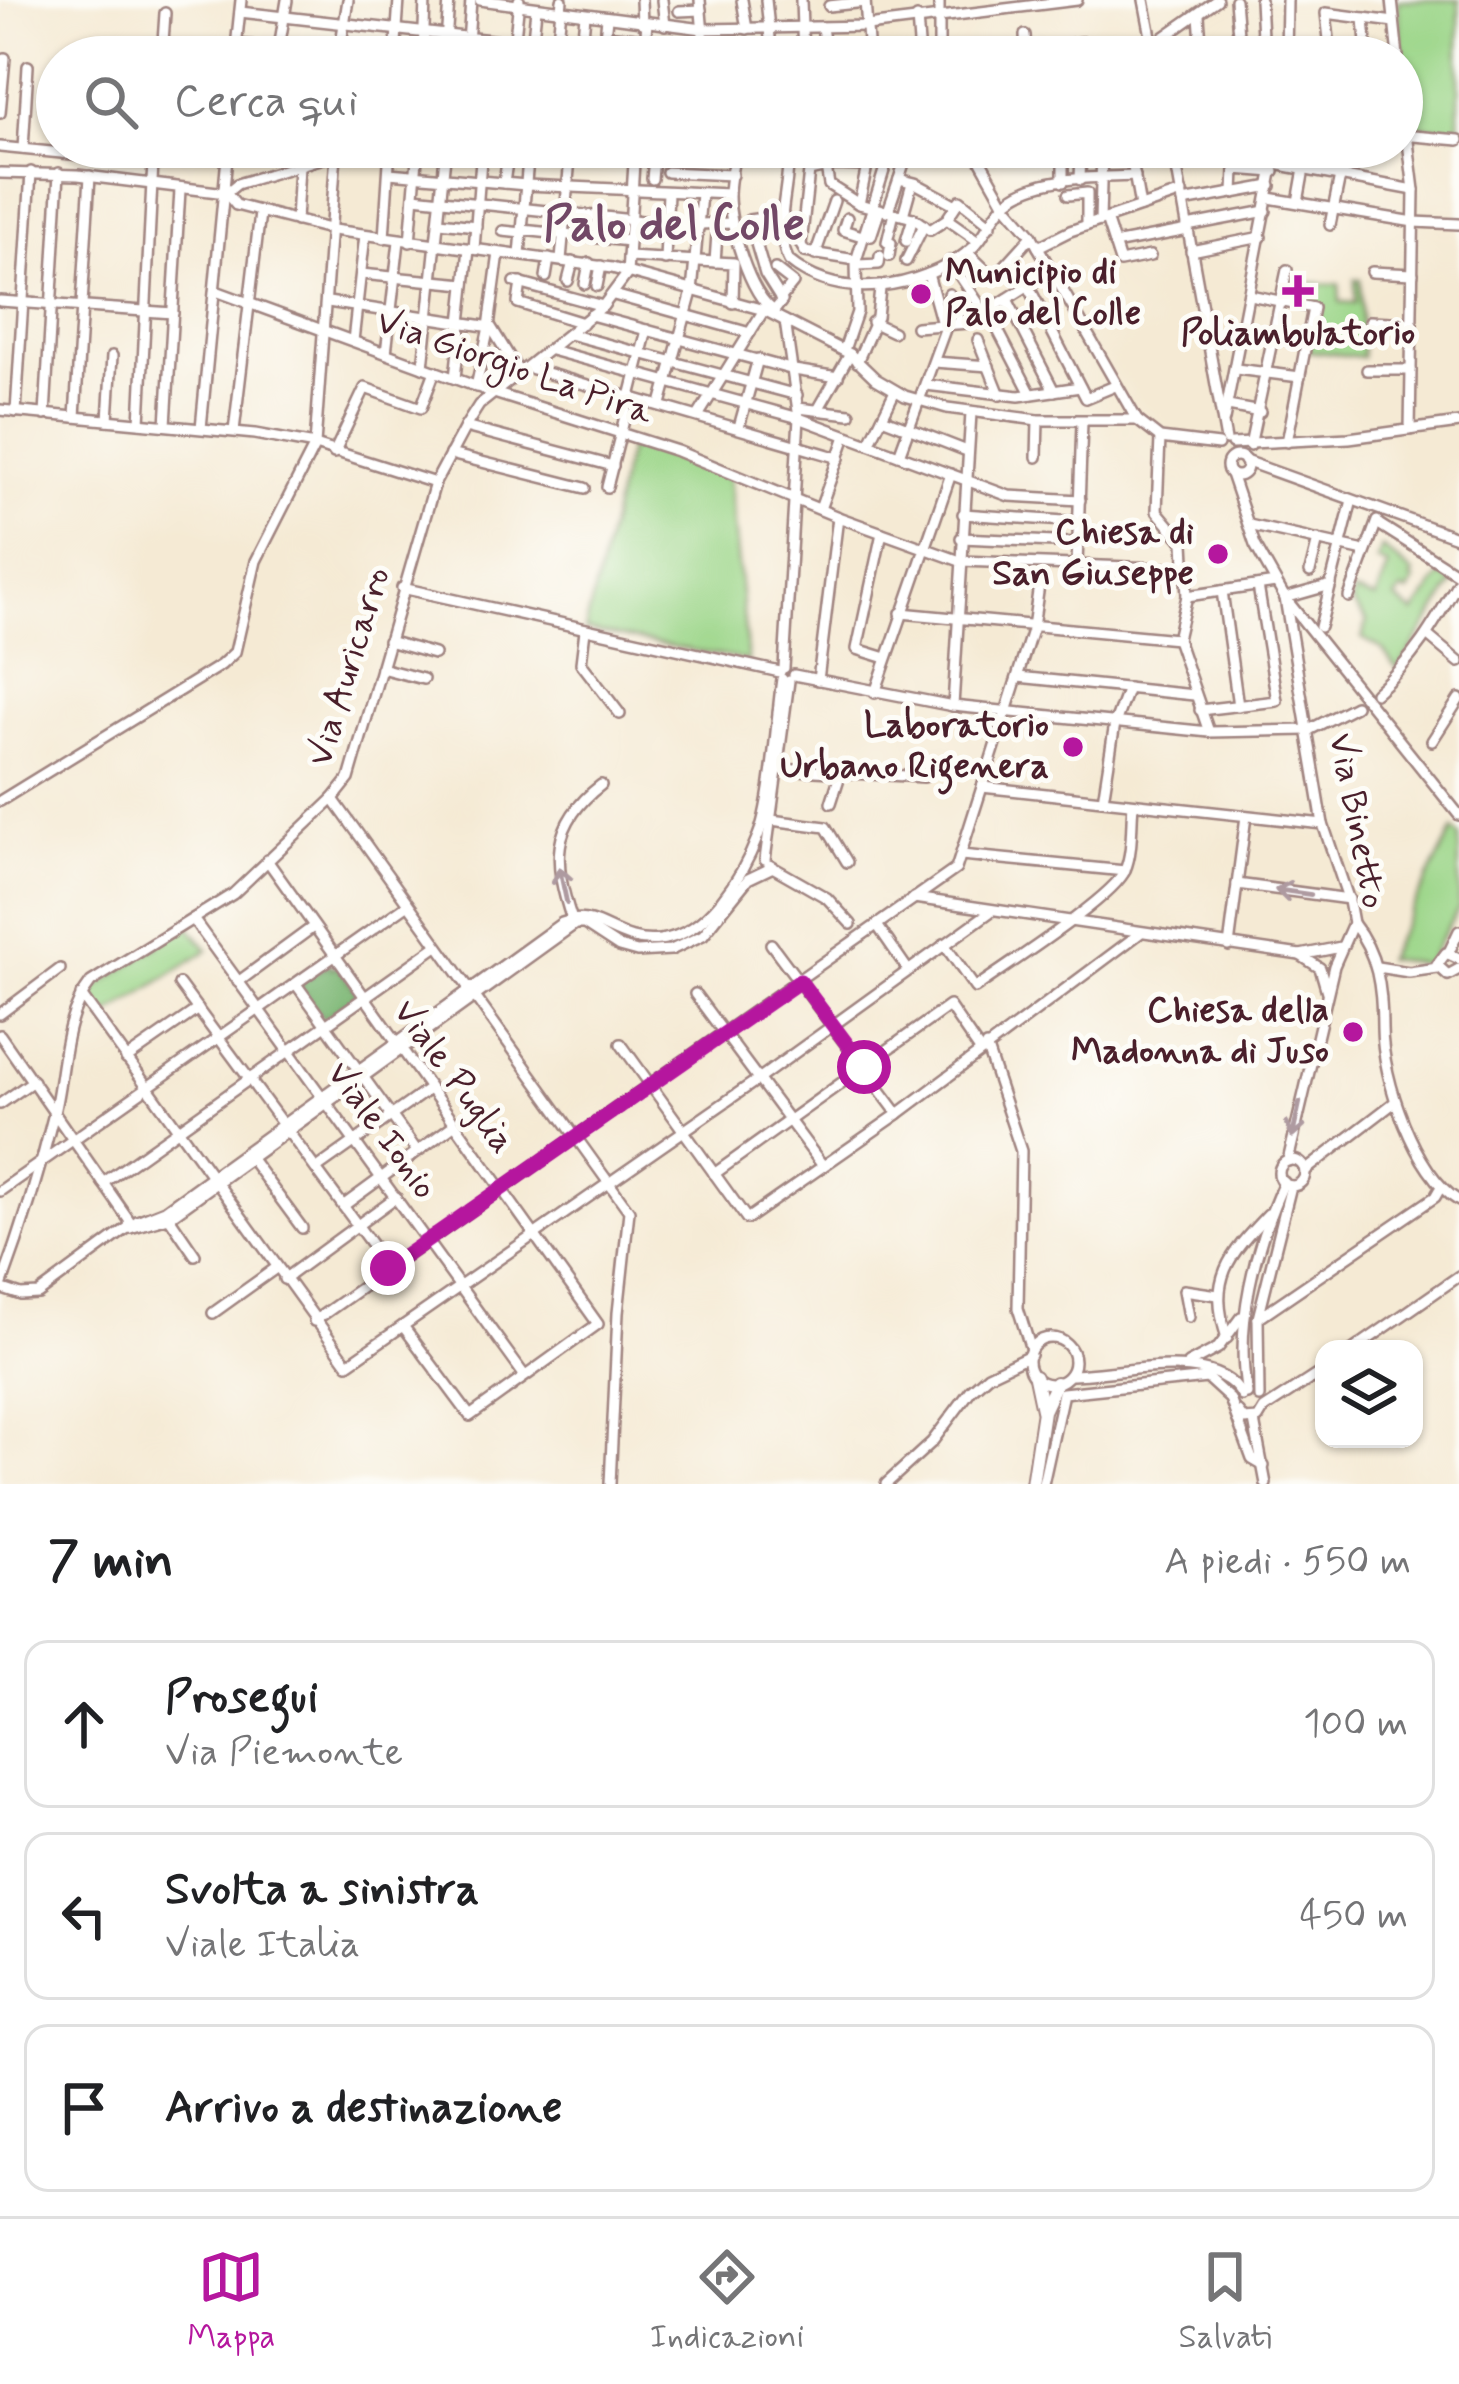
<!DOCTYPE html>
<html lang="it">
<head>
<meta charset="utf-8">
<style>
  body { margin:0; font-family:Mynerve,sans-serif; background:#f6f6f6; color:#202124 }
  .controls { position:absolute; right:36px; bottom:36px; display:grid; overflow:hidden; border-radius:24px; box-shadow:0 3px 9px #0004 }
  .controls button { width:108px; height:108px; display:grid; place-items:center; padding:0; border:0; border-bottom:3px solid #e0e0e0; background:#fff; color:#202124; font:60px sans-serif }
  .stop { position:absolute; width:36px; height:36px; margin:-27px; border:9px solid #b5179e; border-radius:50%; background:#fff }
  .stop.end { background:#b5179e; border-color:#fff; box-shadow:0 3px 12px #0008 }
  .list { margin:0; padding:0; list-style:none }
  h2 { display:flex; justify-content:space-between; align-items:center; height:156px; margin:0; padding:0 48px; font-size:51px }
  h2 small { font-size:39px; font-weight:400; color:#757577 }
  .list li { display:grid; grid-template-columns:78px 1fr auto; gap:36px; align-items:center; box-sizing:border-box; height:168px; margin:0 24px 24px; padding:0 24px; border:3px solid #e0e0e0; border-radius:24px }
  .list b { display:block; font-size:45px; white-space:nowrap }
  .list p { margin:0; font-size:39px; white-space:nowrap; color:#757577 }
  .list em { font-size:39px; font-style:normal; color:#757577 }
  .icon { flex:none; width:66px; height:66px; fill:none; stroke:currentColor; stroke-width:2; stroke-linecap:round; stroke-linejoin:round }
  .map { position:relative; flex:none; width:1459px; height:1484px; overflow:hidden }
  .search { position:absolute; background:#fff; box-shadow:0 3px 9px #0004; left:36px; right:36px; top:36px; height:132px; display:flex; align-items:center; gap:30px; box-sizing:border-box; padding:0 42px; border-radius:66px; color:#757577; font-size:45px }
  .sheet { height:732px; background:#fff }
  nav { display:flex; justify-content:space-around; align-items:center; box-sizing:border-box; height:168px; border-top:3px solid #e0e0e0; background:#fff; font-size:33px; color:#757577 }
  nav a { display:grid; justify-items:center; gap:6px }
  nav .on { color:#b5179e }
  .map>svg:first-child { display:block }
  .green { fill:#9cd689; stroke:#737a5a; stroke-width:3 }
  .forest { fill:#7db775; stroke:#646b50; stroke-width:3 }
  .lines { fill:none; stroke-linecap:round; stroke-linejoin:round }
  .minor-casing { stroke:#a08480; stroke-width:14 }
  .highway-casing { stroke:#a08480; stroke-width:16 }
  .minor { stroke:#fff; stroke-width:9 }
  .highway { stroke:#fff; stroke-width:12 }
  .oneway { stroke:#ae9aa0 }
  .route { stroke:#b5179e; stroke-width:15 }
  .poi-dot { fill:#b5179e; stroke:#fdfcf7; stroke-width:4.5 }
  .labels { text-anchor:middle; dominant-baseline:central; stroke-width:10; stroke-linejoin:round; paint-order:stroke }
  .poi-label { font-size:36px; font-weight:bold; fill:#4a1f2b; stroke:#fdfcf7; text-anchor:end }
  .street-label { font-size:36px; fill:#4a1f2b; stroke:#fdfcf7 }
  .district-label { font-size:48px; font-weight:bold; fill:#724866; stroke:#fdfcf7 }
</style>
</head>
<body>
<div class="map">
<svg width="1459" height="1484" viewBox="0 0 1459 1484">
  <rect width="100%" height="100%" fill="#fdfcf7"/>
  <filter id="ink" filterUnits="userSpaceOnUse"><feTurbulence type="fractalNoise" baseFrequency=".00833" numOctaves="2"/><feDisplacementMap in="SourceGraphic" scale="24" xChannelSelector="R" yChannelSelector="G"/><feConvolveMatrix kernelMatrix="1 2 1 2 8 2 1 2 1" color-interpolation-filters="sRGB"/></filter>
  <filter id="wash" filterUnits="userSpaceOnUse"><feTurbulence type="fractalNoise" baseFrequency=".004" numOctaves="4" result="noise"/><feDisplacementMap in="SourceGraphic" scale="48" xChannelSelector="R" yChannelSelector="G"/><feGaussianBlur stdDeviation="2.7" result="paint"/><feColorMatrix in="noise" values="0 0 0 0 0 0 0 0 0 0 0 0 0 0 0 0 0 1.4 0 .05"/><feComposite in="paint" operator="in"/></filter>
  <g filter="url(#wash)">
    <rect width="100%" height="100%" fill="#f5ead4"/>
    <g class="green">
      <polygon points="1397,0 1459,0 1459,129 1409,125"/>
      <polygon points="1355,279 1360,279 1362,357 1308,351 1316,306 1290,300 1308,297 1310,283 1339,284 1340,302 1355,303"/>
      <polygon points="630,442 729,477 748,661 585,630"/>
      <polygon points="1382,548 1414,574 1411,578 1415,581 1407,593 1402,590 1396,599 1414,613 1441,575 1453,584 1398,670 1382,649 1362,638 1367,621 1352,603 1354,592 1376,599 1389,566 1377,561"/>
      <polygon points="1453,830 1459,836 1459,908 1426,964 1386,959"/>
      <polygon points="188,925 208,950 105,1017 88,993"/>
    </g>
    <polygon class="forest" points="329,963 332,968 337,965 359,994 323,1020 298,984"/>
  </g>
  <g filter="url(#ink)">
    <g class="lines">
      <defs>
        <g id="minor">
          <polyline points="480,0 703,29 867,26 1077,0"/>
          <polyline points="641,0 642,23"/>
          <polyline points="662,0 665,25"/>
          <polyline points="700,0 705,57"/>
          <polyline points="742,0 747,29"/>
          <polyline points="766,0 772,57"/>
          <polyline points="801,0 803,57"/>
          <polyline points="865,0 869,57"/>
          <polyline points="1144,0 1155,57"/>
          <polyline points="1235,0 1240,57"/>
          <polyline points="1260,0 1263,55"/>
          <polyline points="1392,0 1398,57"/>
          <polyline points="829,6 865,2"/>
          <polyline points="679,11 701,10"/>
          <polyline points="240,12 643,57"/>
          <polyline points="1199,15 1202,57"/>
          <polyline points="917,18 920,57"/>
          <polyline points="1364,18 1367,57"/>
          <polyline points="822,28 826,52 868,46"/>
          <polyline points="1025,35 1026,57"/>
          <polyline points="614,36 645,39"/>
          <polyline points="237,44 358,57"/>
          <polyline points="279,48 287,0"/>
          <polyline points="339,55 348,0"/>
          <polyline points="92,57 92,55"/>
          <polyline points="162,57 165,13"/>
          <polyline points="235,57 241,0"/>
          <polyline points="395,57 399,0"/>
          <polyline points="423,57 425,0"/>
          <polyline points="445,57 449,0"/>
          <polyline points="467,57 471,0"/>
          <polyline points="513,57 519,0"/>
          <polyline points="531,57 536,9"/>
          <polyline points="556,57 562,0"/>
          <polyline points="581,57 585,15"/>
          <polyline points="603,57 607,18"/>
          <polyline points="644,57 647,23"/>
          <polyline points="939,57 939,0"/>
          <polyline points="1039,57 1055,47 1080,42 1153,45 1217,0"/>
          <polyline points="1237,57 1286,53"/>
          <polyline points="1286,57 1287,0"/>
          <polyline points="1331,57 1326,13 1394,22"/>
          <polyline points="1402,93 1414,190 1410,430"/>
          <polyline points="0,113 5,58"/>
          <polyline points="1402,135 1459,140"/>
          <polyline points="0,147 153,162 140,423"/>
          <polyline points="660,147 685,147"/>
          <path d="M 735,147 C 734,163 729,179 729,195 C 729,224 749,293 773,310"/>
          <path d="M 788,147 C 792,184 771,227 789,261 C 840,303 919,289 969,251 C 986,238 992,213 1009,200 C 1040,175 1097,178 1135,176"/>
          <polyline points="803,147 805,159"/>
          <polyline points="973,147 1005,204 1030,233 1137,420 1160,438 1218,445"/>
          <polyline points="1173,147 1226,440"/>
          <polyline points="23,149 28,66"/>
          <polyline points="1254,151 1277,153"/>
          <polyline points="481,152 508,155 504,183"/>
          <polyline points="529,156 547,157"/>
          <polyline points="1131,156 1140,207"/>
          <polyline points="905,160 899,179 915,183 956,205 960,200 991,225"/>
          <polyline points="1275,164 1414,190"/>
          <polyline points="841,165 840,154 872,152"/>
          <polyline points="826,167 829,185 859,204 913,218 930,230 947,219 956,205"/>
          <polyline points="667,172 732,175"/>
          <polyline points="0,173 78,175 226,193"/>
          <polyline points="389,173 526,185 729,194"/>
          <polyline points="652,179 655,147"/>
          <polyline points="1080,180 1081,149"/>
          <polyline points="1063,182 1063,147"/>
          <polyline points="226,193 236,205 333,230 612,268 764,310 850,354 876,379 905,396 947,408 1038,420 1137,420"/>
          <polyline points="226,193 237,184 360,147"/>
          <polyline points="1234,193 1235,169 1274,172"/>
          <polyline points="1068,195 1087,193 1087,225"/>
          <polyline points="414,197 699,227"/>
          <polyline points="1269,198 1414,222 1459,224"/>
          <polyline points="1183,202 1271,186"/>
          <polyline points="1298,202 1308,147"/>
          <polyline points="859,204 867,166"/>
          <polyline points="888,211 899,179"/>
          <polyline points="903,215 912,183"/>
          <polyline points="847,218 843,230 862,236"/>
          <polyline points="947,219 978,241"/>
          <polyline points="1106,219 1120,262 1150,256"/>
          <polyline points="296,221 299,166"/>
          <polyline points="1100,221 1102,147"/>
          <polyline points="440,222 476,226"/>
          <polyline points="699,224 732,223"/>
          <polyline points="1330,225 1346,147"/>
          <polyline points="1187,226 1266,211"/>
          <polyline points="522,230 629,241"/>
          <polyline points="503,231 522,233"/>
          <polyline points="862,235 871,236 880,209"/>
          <polyline points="384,238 390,147"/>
          <polyline points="906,241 913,218"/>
          <polyline points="410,242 418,147"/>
          <polyline points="1114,244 1188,230"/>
          <polyline points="1038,247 1070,231 1182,193"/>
          <polyline points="474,249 482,147"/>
          <polyline points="1191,251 1261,237"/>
          <polyline points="967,252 994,278 1032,236"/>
          <polyline points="520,255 529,147"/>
          <polyline points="815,255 834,201"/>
          <polyline points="889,256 891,243 887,242 894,213"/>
          <polyline points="628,257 734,263 733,303"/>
          <polyline points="561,260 571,147"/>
          <polyline points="665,260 668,193"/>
          <polyline points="856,260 805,252 801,245 809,171 836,165 867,166 873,161 950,155 973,147"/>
          <polyline points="906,261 924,225"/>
          <polyline points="950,261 985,313"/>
          <polyline points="715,262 717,234"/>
          <polyline points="858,265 879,264 880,256"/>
          <polyline points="775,269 793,283 780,299"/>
          <polyline points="1372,272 1413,274"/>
          <polyline points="361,274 465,284"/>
          <polyline points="928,274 942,324"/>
          <polyline points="546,277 549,259"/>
          <polyline points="568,281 573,262"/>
          <polyline points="515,282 603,306"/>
          <polyline points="521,283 518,303 583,323"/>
          <polyline points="585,284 589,263"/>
          <polyline points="1028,285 1086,398 1115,386"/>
          <polyline points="597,286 601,266"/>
          <polyline points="216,291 494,393 677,451 838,517 960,561 1186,569"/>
          <polyline points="949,294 961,323"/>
          <polyline points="614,295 750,333"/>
          <polyline points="1250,295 1313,308 1287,442"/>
          <polyline points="1007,299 1054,391"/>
          <polyline points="0,301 173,313"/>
          <polyline points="328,302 491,327 520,374"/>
          <polyline points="774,311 782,301 765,274 749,220 783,215"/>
          <polyline points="988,311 1031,394"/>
          <polyline points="591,315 794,370 838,377"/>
          <polyline points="1370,321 1412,323"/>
          <polyline points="872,322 893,332"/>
          <polyline points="916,327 969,323 1051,271"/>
          <polyline points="1243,331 1306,344"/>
          <polyline points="569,334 797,395"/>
          <polyline points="978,340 1000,395"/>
          <polyline points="353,341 365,235"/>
          <polyline points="551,350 799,418 1009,496 1080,500"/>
          <polyline points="844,350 857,312 856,261 887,161"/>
          <polyline points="386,353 399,241"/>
          <polyline points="857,362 877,317 880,289"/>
          <polyline points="934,362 989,366"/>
          <polyline points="423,367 446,147"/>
          <polyline points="529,368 839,458"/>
          <polyline points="1236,369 1300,377"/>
          <polyline points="1367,370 1411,370"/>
          <polyline points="455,378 469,249"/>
          <polyline points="926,385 1019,396 1080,387"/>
          <polyline points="476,387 489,327 499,253"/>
          <polyline points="661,404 692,292 701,194"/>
          <polyline points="1228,406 1260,412"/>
          <polyline points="798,408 850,414"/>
          <polyline points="819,408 850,354"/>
          <polyline points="0,410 255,434 315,445 435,483"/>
          <polyline points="16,412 31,172"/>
          <polyline points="45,415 59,173"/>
          <polyline points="698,416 764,310"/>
          <polyline points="75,417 90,176"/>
          <polyline points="882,418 967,451"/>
          <polyline points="108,420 112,356"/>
          <polyline points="1224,420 1277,147"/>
          <polyline points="166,425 180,190"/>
          <polyline points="465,427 613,466"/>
          <polyline points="739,427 758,359"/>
          <polyline points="201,428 228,147"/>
          <polyline points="234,431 260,213"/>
          <polyline points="1160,438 1157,511 1184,543 1187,596 1177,639 1209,732"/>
          <polyline points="869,444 895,391"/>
          <polyline points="1232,444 1349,438 1459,423"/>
          <polyline points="1250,446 1287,270"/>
          <polyline points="334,453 365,388 421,408 435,371"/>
          <polyline points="450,454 585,488"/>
          <polyline points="899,455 947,324"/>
          <circle cx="1237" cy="466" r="10"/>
          <polyline points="1037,457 1038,420"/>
          <polyline points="1245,461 1459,538"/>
          <polyline points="1231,474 1255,545 1285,598 1323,824 1349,901 1353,923 1334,966 1288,1161"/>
          <polyline points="607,487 647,330"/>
          <polyline points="820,509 846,436"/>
          <polyline points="963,514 1079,522"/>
          <polyline points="1377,523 1459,575"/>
          <polyline points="1249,525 1360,550"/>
          <polyline points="882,533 857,649 886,658"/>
          <polyline points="961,538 1078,543"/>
          <polyline points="1077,566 1082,422"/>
          <polyline points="1310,572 1318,540"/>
          <polyline points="1331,585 1285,598 1459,815"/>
          <polyline points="402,588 780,672"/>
          <polyline points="1222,591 1238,706"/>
          <polyline points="1187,596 1276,583"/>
          <polyline points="1349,597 1377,521"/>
          <polyline points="901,613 1177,639"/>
          <polyline points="1320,627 1352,500"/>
          <polyline points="585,630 581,663 620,714"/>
          <polyline points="1428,636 1459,662"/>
          <polyline points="388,641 434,654"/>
          <polyline points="381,668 423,679"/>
          <polyline points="784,668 799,418 785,321"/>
          <polyline points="794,675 953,706 1209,732 1309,730 1355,706"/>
          <polyline points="1018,677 1194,695"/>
          <polyline points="818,680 838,517"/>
          <polyline points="875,693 951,474"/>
          <path d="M 1375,693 C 1413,661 1435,623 1459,580"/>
          <polyline points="953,706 971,413"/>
          <polyline points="1200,710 1277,701 1258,586"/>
          <polyline points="1432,741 1459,699"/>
          <polyline points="778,769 924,777"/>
          <path d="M 601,785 C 550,824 553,863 572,920 C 599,914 620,945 660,940 C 708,934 742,877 758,836 C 772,801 776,720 782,679"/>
          <polyline points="982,787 1323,824"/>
          <polyline points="333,799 629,1211 618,1313 610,1484"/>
          <polyline points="1103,800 1115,723 1128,688"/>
          <polyline points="0,801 221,665 235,652 256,561 315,445 336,154"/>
          <polyline points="831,803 841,772"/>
          <polyline points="771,820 826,827 847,862"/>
          <polyline points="961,855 1125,871"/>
          <polyline points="267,860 598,1324 470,1416 403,1326"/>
          <polyline points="765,860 789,681"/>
          <polyline points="769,865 827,898 851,924"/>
          <polyline points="1237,884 1349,899"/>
          <polyline points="914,898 1300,955 1341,947"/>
          <polyline points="193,919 524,1375"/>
          <path d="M 1353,923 C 1378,954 1382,989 1382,1028 C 1382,1078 1415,1175 1459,1201"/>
          <polyline points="877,925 908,970"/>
          <polyline points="771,944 898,1114"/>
          <path d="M 944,944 L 975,988 C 1003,968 1116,896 1125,870 C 1133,852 1131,824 1133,804"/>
          <polyline points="1229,946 1246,816"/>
          <polyline points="1449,952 1459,931"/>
          <polyline points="1300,955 1320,968 1327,992"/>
          <polyline points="1459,959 1446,953 1437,965 1448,975 1459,969"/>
          <polyline points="1377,967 1409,972 1438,968"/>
          <polyline points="238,982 313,927"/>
          <polyline points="179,984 389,1268"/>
          <polyline points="296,984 417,1151"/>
          <polyline points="695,994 823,1166"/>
          <polyline points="81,995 348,1364 760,1078 990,912"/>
          <polyline points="0,1014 60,969"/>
          <polyline points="0,1035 129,1220 130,1228"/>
          <polyline points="621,1044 747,1219 898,1114 1139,934"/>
          <polyline points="986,1046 1021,1151 1018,1308 1031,1350"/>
          <polyline points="126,1059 198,1009"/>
          <polyline points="0,1104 33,1081"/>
          <polyline points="251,1159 302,1228"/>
          <circle cx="1292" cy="1173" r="13"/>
          <polyline points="316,1169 429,1089"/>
          <polyline points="1305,1171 1395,1102"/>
          <polyline points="714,1174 949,1006 980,1051"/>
          <polyline points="103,1183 437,946"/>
          <polyline points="0,1191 407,905"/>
          <polyline points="343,1206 455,1124"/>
          <polyline points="169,1217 195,1255"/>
          <polyline points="130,1228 169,1217 575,924 584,924 619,947 637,952 671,950 703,935 748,879 771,868"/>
          <polyline points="284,1279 396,1197"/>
          <polyline points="0,1288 21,1295 38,1294 137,1221 165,1210 562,923 572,920"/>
          <path d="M 0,1289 C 21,1233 39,1174 53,1117 C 65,1071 61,1020 91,982 L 233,894 L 333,799 L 349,779 L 435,483 L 465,427 L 479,405 L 603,306 L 627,274 L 635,147"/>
          <polyline points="213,1313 276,1268"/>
          <polyline points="1189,1317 1184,1290 1218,1295"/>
          <polyline points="1258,1318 1435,1197 1439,1190"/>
          <polyline points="314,1321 956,869 1033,627 1039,585"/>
          <path d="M 1227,1338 C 1208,1279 1228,1256 1268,1214"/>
          <circle cx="1051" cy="1361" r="23"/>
          <polyline points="1354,1349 1459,1276"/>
          <polyline points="1188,1364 1218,1348 1241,1317"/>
          <path d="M 1070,1375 C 1118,1375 1217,1347 1242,1396"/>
          <path d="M 1247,1394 C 1234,1324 1255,1246 1284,1182"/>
          <polyline points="1259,1397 1258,1318 1291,1186"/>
          <polyline points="1238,1412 1244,1420 1258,1419 1264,1409 1324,1370"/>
          <polyline points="1254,1421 1266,1484"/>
          <polyline points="886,1484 932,1442 971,1390 988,1375 1030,1355"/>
          <polyline points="1043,1484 1063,1393 1207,1378 1230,1399 1252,1459 1264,1466"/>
        </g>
        <g id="highway">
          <polyline points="1035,1377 1042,1410"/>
          <polyline points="1032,1484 1043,1411 1056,1383"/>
        </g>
      </defs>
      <use href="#minor" class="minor-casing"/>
      <use href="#highway" class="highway-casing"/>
      <use href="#minor" class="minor"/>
      <use href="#highway" class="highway"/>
    </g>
    <defs><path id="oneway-shaft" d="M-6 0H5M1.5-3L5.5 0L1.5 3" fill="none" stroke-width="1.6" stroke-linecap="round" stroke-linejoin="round" transform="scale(3)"/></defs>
    <g class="oneway">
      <use href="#oneway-shaft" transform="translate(563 885) rotate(-102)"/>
      <use href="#oneway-shaft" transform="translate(1293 892) rotate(-172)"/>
      <use href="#oneway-shaft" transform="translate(1296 1120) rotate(102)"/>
    </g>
  </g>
  <g class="lines" filter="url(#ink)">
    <polyline class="route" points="388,1268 800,981 864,1067"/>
  </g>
  <g class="poi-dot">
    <path d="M1292 273h12v12h12v12h-12v12h-12v-12h-12v-12h12z"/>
    <circle cx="921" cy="294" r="12"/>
    <circle cx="1218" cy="554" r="12"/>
    <circle cx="1073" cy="747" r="12"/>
    <circle cx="1353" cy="1032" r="12"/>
  </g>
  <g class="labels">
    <g class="poi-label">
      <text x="945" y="273" text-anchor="start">Municipio di<tspan x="945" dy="41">Palo del Colle</tspan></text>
      <text x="1298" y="334" text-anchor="middle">Poliambulatorio</text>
      <text x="1194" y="533">Chiesa di<tspan x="1194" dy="41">San Giuseppe</tspan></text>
      <text x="1049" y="726">Laboratorio<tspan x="1049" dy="41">Urbano Rigenera</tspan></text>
      <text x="1329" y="1011">Chiesa della<tspan x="1329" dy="41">Madonna di Juso</tspan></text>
    </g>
    <g class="street-label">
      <text transform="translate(514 368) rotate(19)">Via Giorgio La Pira</text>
      <text transform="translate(350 667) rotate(-73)">Via Auricarro</text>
      <text transform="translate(1356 821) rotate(79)">Via Binetto</text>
      <text transform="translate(453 1077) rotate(54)">Viale Puglia</text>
      <text transform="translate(381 1131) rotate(54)">Viale Ionio</text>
    </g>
    <g class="district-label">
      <text x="674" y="225">Palo del Colle</text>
    </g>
  </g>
</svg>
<div class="controls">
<button><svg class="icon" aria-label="layers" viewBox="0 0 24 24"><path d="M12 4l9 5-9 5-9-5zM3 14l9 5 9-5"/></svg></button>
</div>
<div class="stop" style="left:864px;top:1067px"></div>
<div class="stop end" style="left:388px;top:1268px"></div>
<div class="search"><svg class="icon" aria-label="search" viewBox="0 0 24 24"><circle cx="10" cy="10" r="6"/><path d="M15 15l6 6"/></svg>Cerca qui</div>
</div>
<section class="sheet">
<h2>7 min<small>A piedi · 550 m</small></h2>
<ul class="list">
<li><svg class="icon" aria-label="ahead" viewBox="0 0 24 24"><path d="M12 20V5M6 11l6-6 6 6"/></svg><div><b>Prosegui</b><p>Via Piemonte</p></div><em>100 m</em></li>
<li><svg class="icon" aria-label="left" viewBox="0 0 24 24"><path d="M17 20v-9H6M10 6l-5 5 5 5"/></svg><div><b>Svolta a sinistra</b><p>Viale Italia</p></div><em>450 m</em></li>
<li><svg class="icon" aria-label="arrive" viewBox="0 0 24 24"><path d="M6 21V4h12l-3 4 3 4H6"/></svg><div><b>Arrivo a destinazione</b></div></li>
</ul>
</section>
<nav>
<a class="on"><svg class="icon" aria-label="map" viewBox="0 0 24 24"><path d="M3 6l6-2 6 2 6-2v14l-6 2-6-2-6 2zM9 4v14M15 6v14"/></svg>Mappa</a>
<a><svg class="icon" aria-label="directions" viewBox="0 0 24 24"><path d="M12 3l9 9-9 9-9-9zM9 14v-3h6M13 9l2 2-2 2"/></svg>Indicazioni</a>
<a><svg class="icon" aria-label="saved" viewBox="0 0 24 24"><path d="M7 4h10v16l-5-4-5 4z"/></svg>Salvati</a>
</nav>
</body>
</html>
